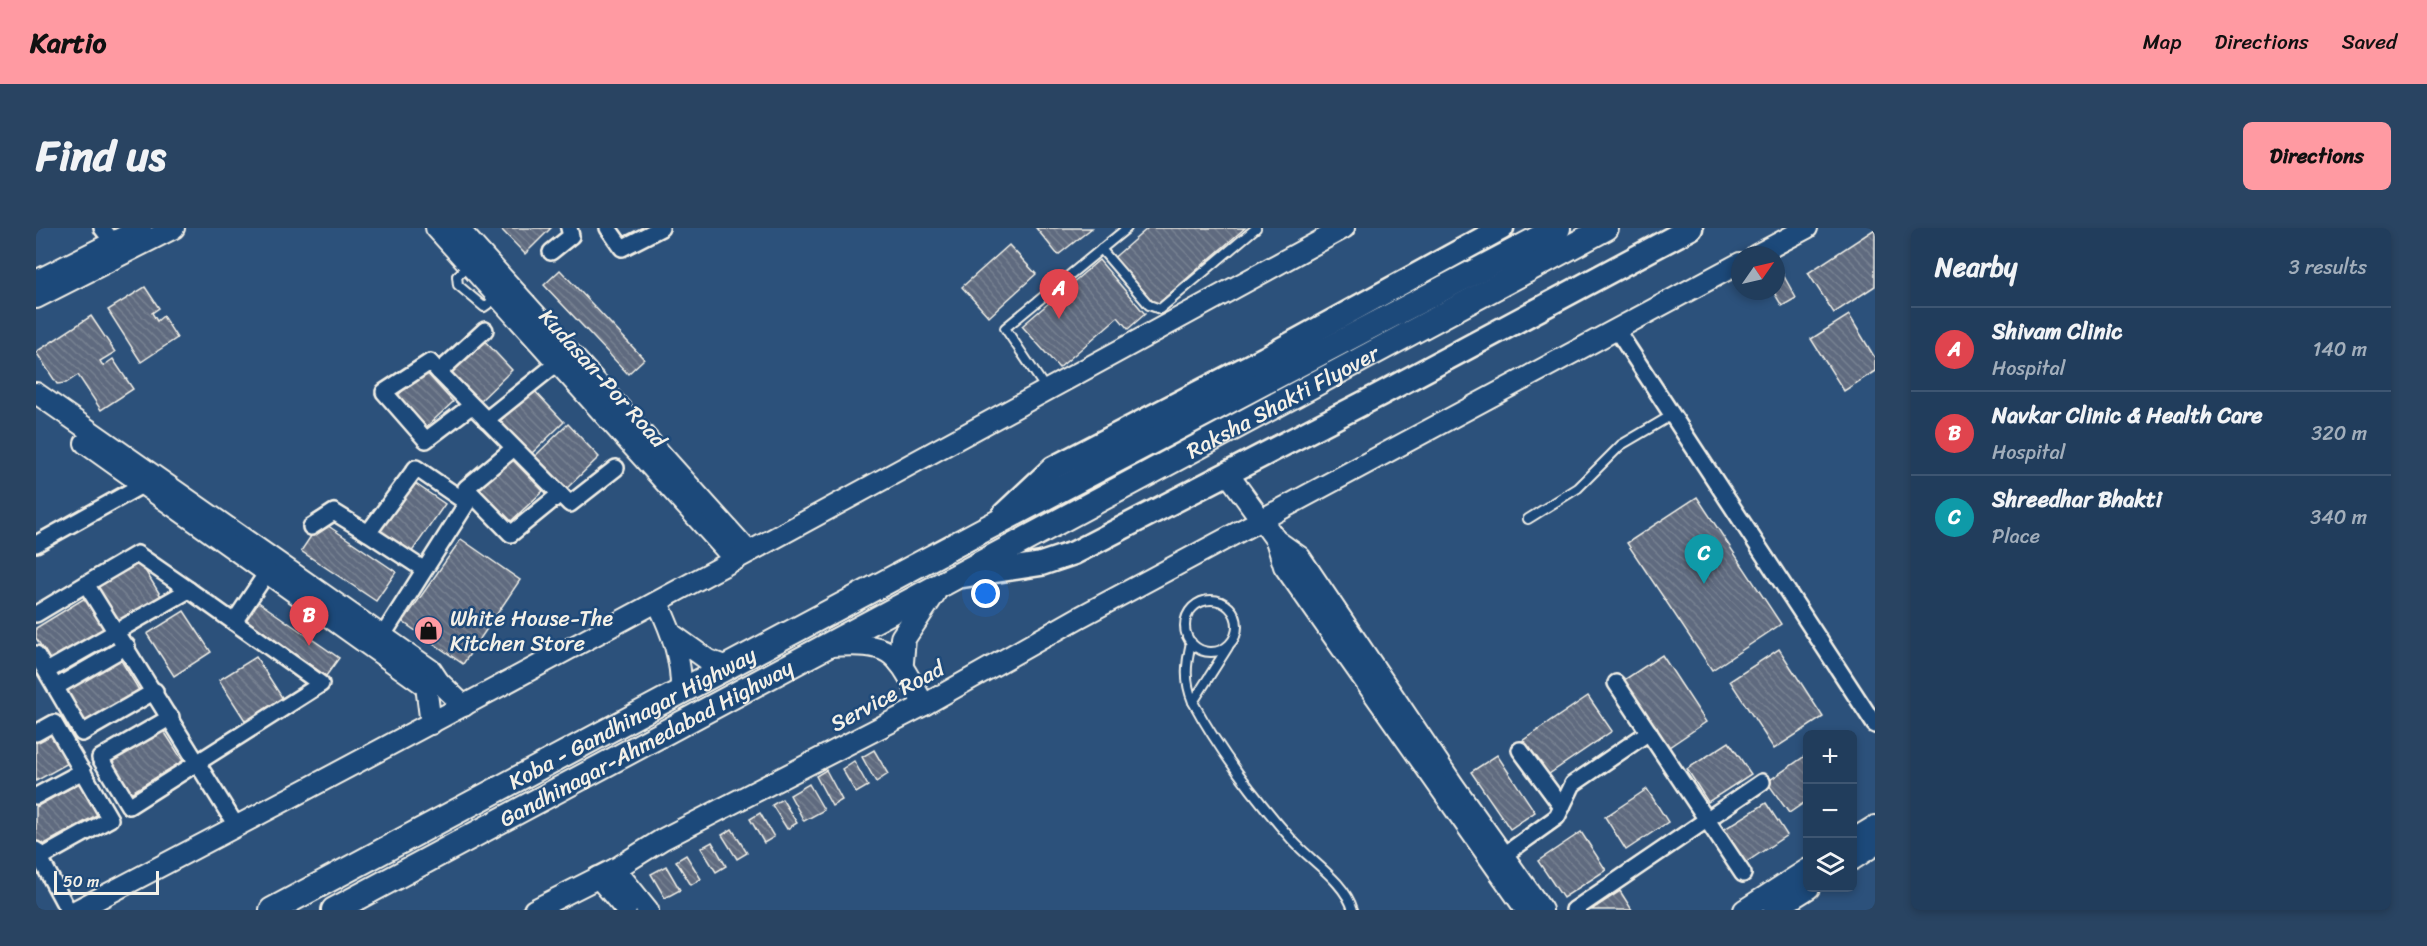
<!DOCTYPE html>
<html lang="en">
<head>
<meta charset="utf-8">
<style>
  body { margin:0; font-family:Sriracha,sans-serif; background:#294462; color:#f1f3f6 }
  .controls { position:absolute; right:18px; bottom:18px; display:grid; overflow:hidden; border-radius:9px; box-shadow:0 3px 9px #0003 }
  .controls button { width:54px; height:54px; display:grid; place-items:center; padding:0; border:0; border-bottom:2px solid #3e5672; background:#213d5c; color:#f1f3f6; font:30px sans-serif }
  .compass { position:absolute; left:1695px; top:18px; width:54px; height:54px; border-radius:50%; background:#213d5c; box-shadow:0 3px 9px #0003; rotate:56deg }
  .scale { position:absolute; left:18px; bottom:15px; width:105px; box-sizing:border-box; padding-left:6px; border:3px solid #f4f1e8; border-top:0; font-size:16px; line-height:21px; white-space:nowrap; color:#f4f1e8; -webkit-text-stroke:4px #1f4a7a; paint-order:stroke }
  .you { position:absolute; left:950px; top:366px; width:21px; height:21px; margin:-15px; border:4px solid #fff; border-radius:50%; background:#1a73e8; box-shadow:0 0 0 9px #1a73e833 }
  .badge { display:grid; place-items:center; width:39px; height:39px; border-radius:50%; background:#ff9aa2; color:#fff; font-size:20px; font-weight:700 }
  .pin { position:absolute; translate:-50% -50px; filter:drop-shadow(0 2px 3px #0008) }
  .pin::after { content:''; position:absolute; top:32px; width:21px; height:18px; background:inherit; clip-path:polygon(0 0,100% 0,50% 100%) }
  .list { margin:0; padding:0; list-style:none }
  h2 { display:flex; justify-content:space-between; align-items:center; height:78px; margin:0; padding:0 24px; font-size:26px }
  h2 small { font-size:20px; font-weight:400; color:#a2aebb }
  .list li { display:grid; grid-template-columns:39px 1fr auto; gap:18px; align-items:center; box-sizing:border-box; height:84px; padding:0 24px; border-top:2px solid #3e5672 }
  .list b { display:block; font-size:22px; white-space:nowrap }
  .list p { margin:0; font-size:20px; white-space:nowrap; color:#a2aebb }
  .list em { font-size:20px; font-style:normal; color:#a2aebb }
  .icon { flex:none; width:33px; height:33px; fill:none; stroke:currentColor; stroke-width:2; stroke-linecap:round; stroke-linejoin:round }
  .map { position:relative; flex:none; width:1839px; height:682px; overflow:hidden; border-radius:9px }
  header { display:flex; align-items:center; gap:36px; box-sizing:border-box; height:84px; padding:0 30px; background:#ff9aa2; color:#111 }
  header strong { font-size:28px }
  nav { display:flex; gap:33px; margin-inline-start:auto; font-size:21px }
  .intro { display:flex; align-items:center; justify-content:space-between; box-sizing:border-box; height:144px; padding:0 36px }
  h1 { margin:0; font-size:42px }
  .button { padding:15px 27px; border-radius:9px; background:#ff9aa2; color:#111; font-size:21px; font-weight:700 }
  main { display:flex; gap:36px; padding:0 36px }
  aside { flex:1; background:#213d5c; border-radius:9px; box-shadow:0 3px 9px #0003 }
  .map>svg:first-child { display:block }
  .building { fill:url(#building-back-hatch); stroke:#f4f1e8; stroke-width:1.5 }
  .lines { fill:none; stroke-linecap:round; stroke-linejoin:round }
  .service-casing { stroke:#f4f1e8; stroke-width:12 }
  .minor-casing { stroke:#f4f1e8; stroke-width:20 }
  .tertiary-casing { stroke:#f4f1e8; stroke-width:24 }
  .secondary-casing { stroke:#f4f1e8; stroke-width:27 }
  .primary-casing { stroke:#f4f1e8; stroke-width:28 }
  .service { stroke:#1f4a7a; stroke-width:8 }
  .minor { stroke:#1f4a7a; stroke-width:15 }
  .tertiary { stroke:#1f4a7a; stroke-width:20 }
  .secondary { stroke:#1f4a7a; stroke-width:22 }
  .primary { stroke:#1f4a7a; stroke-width:24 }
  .labels { text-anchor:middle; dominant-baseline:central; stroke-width:5; stroke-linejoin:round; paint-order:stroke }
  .street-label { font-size:22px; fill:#f4f1e8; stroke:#1f4a7a }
  .poi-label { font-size:22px; fill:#f4f1e8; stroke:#1f4a7a; text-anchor:start }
</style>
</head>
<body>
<header>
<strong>Kartio</strong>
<nav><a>Map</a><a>Directions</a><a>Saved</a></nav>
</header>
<div class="intro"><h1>Find us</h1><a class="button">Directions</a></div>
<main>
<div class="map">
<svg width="1839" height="682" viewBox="0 0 1839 682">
  <defs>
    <pattern id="building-back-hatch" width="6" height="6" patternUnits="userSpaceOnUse" patternTransform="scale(1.5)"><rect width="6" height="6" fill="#5f6b7f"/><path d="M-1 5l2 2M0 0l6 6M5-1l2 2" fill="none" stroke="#778191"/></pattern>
  </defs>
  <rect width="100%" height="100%" fill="#2c517b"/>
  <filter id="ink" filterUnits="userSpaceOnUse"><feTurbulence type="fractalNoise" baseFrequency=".0167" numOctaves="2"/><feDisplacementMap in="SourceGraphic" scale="12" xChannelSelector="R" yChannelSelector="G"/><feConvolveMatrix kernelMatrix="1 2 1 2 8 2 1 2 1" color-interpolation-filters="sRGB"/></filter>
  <g filter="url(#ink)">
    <g class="building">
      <polygon points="464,0 515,0 489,26"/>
      <polygon points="1000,0 1056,0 1022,27"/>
      <polygon points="1112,0 1209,0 1116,81 1074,33"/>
      <polygon points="1839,1 1839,58 1798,85 1772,45"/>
      <polygon points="973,17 1000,46 953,89 926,59"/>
      <polygon points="1063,32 1109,86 1092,101 1082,89 1023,140 986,98"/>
      <polygon points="524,42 608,131 592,146 508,57"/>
      <polygon points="1745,43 1760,70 1746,78 1737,63 1740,63 1740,46"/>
      <polygon points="109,59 123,80 116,85 121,93 127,88 141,110 105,134 72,82"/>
      <polygon points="1813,87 1839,130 1839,143 1808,163 1775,111"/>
      <polygon points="55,88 79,124 64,133 67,138 77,131 97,161 65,182 42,147 30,155 21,156 0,124"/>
      <polygon points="445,109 476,142 442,175 411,143"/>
      <polygon points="388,142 417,174 388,201 359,170"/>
      <polygon points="497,161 528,194 494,227 463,194"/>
      <polygon points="532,196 563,229 529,262 498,229"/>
      <polygon points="475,230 507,263 472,296 441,264"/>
      <polygon points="374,252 409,276 375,325 340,301"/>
      <polygon points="1661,269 1745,396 1676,442 1591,315"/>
      <polygon points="285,293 360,344 340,373 265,323"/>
      <polygon points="425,311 484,352 427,436 367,394"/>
      <polygon points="102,331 125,368 82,396 58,360"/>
      <polygon points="49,370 69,402 16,435 0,410 0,400"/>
      <polygon points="221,373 303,430 290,448 209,391"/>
      <polygon points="148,383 175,424 138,448 111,406"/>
      <polygon points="1743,421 1787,489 1738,521 1694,453"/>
      <polygon points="1626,427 1670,494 1633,519 1588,452"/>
      <polygon points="83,429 103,462 50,495 30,462"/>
      <polygon points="220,429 247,471 210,494 183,452"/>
      <polygon points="1552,468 1576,503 1510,548 1486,513"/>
      <polygon points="126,500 147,533 93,566 73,533"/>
      <polygon points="19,502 36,533 0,553 0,512"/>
      <polygon points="1693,514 1715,546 1672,574 1651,541"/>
      <polygon points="838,522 852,546 840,554 826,529"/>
      <polygon points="1772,526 1772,572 1753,585 1731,554"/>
      <polygon points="1461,527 1499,584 1474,601 1435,544"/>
      <polygon points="818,533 832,558 820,565 806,541"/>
      <polygon points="790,542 806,572 796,578 780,548"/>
      <polygon points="49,552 66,584 3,619 0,613 0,579"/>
      <polygon points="773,556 788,582 768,593 754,567"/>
      <polygon points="1611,561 1632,594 1590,622 1569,589"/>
      <polygon points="746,571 761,595 751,601 736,577"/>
      <polygon points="1730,575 1751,607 1709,635 1687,602"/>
      <polygon points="724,585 738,609 728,615 714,591"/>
      <polygon points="696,601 711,625 701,631 686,607"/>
      <polygon points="1545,604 1570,642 1527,670 1502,633"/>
      <polygon points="676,614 690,638 680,644 665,620"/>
      <polygon points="650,627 665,651 655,657 640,633"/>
      <polygon points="630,638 644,662 629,670 615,646"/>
      <polygon points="1584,663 1596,682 1555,682"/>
    </g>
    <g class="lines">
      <defs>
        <g id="service">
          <polyline points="1065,21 1113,77 1124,81 1220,0"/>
          <polyline points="432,39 421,48 422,57 448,79 461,70"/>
          <polyline points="1010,161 969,100 1091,0"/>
          <polyline points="1492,291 1542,260 1585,217 1636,187"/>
          <circle cx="1175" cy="398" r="26"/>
          <path d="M 1155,414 C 1150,437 1148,452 1157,474 L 1192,419"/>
          <path d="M 1157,474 C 1184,524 1220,571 1257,613 C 1276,634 1309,654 1317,682"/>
        </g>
        <g id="minor">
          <polyline points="66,0 77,14"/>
          <polyline points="572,0 586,20 625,0"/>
          <polyline points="515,24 535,8 533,0"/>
          <polyline points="1580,101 1839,497"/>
          <polyline points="449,102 403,144 534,276 580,240"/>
          <polyline points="403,144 394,134 348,164 390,212 435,178"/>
          <polyline points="450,192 530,128"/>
          <polyline points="478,220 430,260 475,306 524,266"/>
          <polyline points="275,299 298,284 332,305"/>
          <polyline points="0,316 106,257"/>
          <polyline points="50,356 101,326 153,362"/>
          <polyline points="0,386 50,356 201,599"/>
          <polyline points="198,394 230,346"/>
          <polyline points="342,415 431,275 380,240 332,305 387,341"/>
          <polyline points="0,426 46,505 119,463"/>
          <polyline points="11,443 153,362 285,456 93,578 64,530 135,489"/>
          <polyline points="1580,455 1707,646"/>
          <polyline points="20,459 91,418"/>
          <polyline points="0,505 18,495 74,591 4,630 0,622"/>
          <polyline points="1484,522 1526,579"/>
          <polyline points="0,568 47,543"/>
          <polyline points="1468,627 1521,589 1537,556 1613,504"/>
          <polyline points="4,630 32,682"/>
          <polyline points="1538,682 1726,554"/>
        </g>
        <g id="tertiary">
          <polyline points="400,0 699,332"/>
          <polyline points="422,0 712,323"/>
          <polyline points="1720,27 1771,0"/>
          <polyline points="0,53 105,0"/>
          <polyline points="0,70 138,0"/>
          <polyline points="0,165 395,442 403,454 428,478"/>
          <polyline points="49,215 390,458 403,454"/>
          <polyline points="1192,246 1240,312 1264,329 1418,558 1506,682"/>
          <polyline points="1240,312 1248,338 1490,682"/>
          <path d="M 622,375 C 636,405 646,431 645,464"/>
          <polyline points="637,407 672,432 691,439"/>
          <path d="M 793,418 C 858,414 859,423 888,477"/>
          <polyline points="390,458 395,496"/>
          <polyline points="1816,612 1839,598"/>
          <polyline points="1816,632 1839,617"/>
          <polyline points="579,641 612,682"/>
          <polyline points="562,649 590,682"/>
          <path d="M 41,682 C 466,460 887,230 1308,0"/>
          <polyline points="498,682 579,641 627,611 888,477 1042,390 1704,35"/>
          <polyline points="1708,682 1772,641"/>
          <polyline points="1738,682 1773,660"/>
        </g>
        <g id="secondary">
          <polyline points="968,286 1017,240 1229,130 1466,0"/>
          <polyline points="927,348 1005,336 1038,325 1343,167 1655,0"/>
        </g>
        <g id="primary">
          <polyline points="865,434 867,410 897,365"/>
          <path id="s1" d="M 236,682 L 949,301 L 1522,0"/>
          <path id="s2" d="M 298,682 L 1570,0"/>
        </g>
      </defs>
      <use href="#service" class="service-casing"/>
      <use href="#minor" class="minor-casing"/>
      <use href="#tertiary" class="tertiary-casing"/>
      <use href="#secondary" class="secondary-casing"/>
      <use href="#primary" class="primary-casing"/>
      <use href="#service" class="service"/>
      <use href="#minor" class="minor"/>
      <use href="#tertiary" class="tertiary"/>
      <use href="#secondary" class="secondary"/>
      <use href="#primary" class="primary"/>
    </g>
  </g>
  <defs>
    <symbol id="shop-disc" viewBox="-11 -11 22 22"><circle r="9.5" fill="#ff9aa2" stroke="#1f4a7a"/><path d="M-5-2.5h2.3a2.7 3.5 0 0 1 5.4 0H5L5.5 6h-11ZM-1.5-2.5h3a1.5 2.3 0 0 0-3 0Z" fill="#111"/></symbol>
  </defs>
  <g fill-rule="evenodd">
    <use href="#shop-disc" x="376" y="386" width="33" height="33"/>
  </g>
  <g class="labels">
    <g class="street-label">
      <text transform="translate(567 150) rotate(48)">Kudasan-Por Road</text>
      <text stroke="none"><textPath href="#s2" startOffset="1076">Raksha Shakti Flyover</textPath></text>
      <text transform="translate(851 468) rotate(-28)">Service Road</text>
      <text stroke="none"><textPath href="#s1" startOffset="408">Koba - Gandhinagar Highway</textPath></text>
      <text stroke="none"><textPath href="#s2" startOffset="354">Gandhinagar-Ahmedabad Highway</textPath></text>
    </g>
    <g class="poi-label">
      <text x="414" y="390">White House-The<tspan x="414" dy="25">Kitchen Store</tspan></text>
    </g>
  </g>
</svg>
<div class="controls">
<button>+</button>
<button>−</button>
<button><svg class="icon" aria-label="layers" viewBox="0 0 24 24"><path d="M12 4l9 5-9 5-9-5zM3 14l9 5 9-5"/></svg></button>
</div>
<svg class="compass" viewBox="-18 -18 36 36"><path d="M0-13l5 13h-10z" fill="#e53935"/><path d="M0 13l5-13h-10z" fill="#a2aebb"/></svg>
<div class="scale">50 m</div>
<div class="you"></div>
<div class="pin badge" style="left:1023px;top:91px;background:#e0444e">A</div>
<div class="pin badge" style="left:273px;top:418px;background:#e0444e">B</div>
<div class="pin badge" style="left:1668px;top:356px;background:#0f9aa8">C</div>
</div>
<aside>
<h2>Nearby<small>3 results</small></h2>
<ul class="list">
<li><span class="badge" style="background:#e0444e">A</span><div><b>Shivam Clinic</b><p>Hospital</p></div><em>140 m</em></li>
<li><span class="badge" style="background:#e0444e">B</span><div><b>Navkar Clinic &amp; Health Care</b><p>Hospital</p></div><em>320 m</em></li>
<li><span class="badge" style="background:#0f9aa8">C</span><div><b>Shreedhar Bhakti</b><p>Place</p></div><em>340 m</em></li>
</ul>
</aside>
</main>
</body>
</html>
